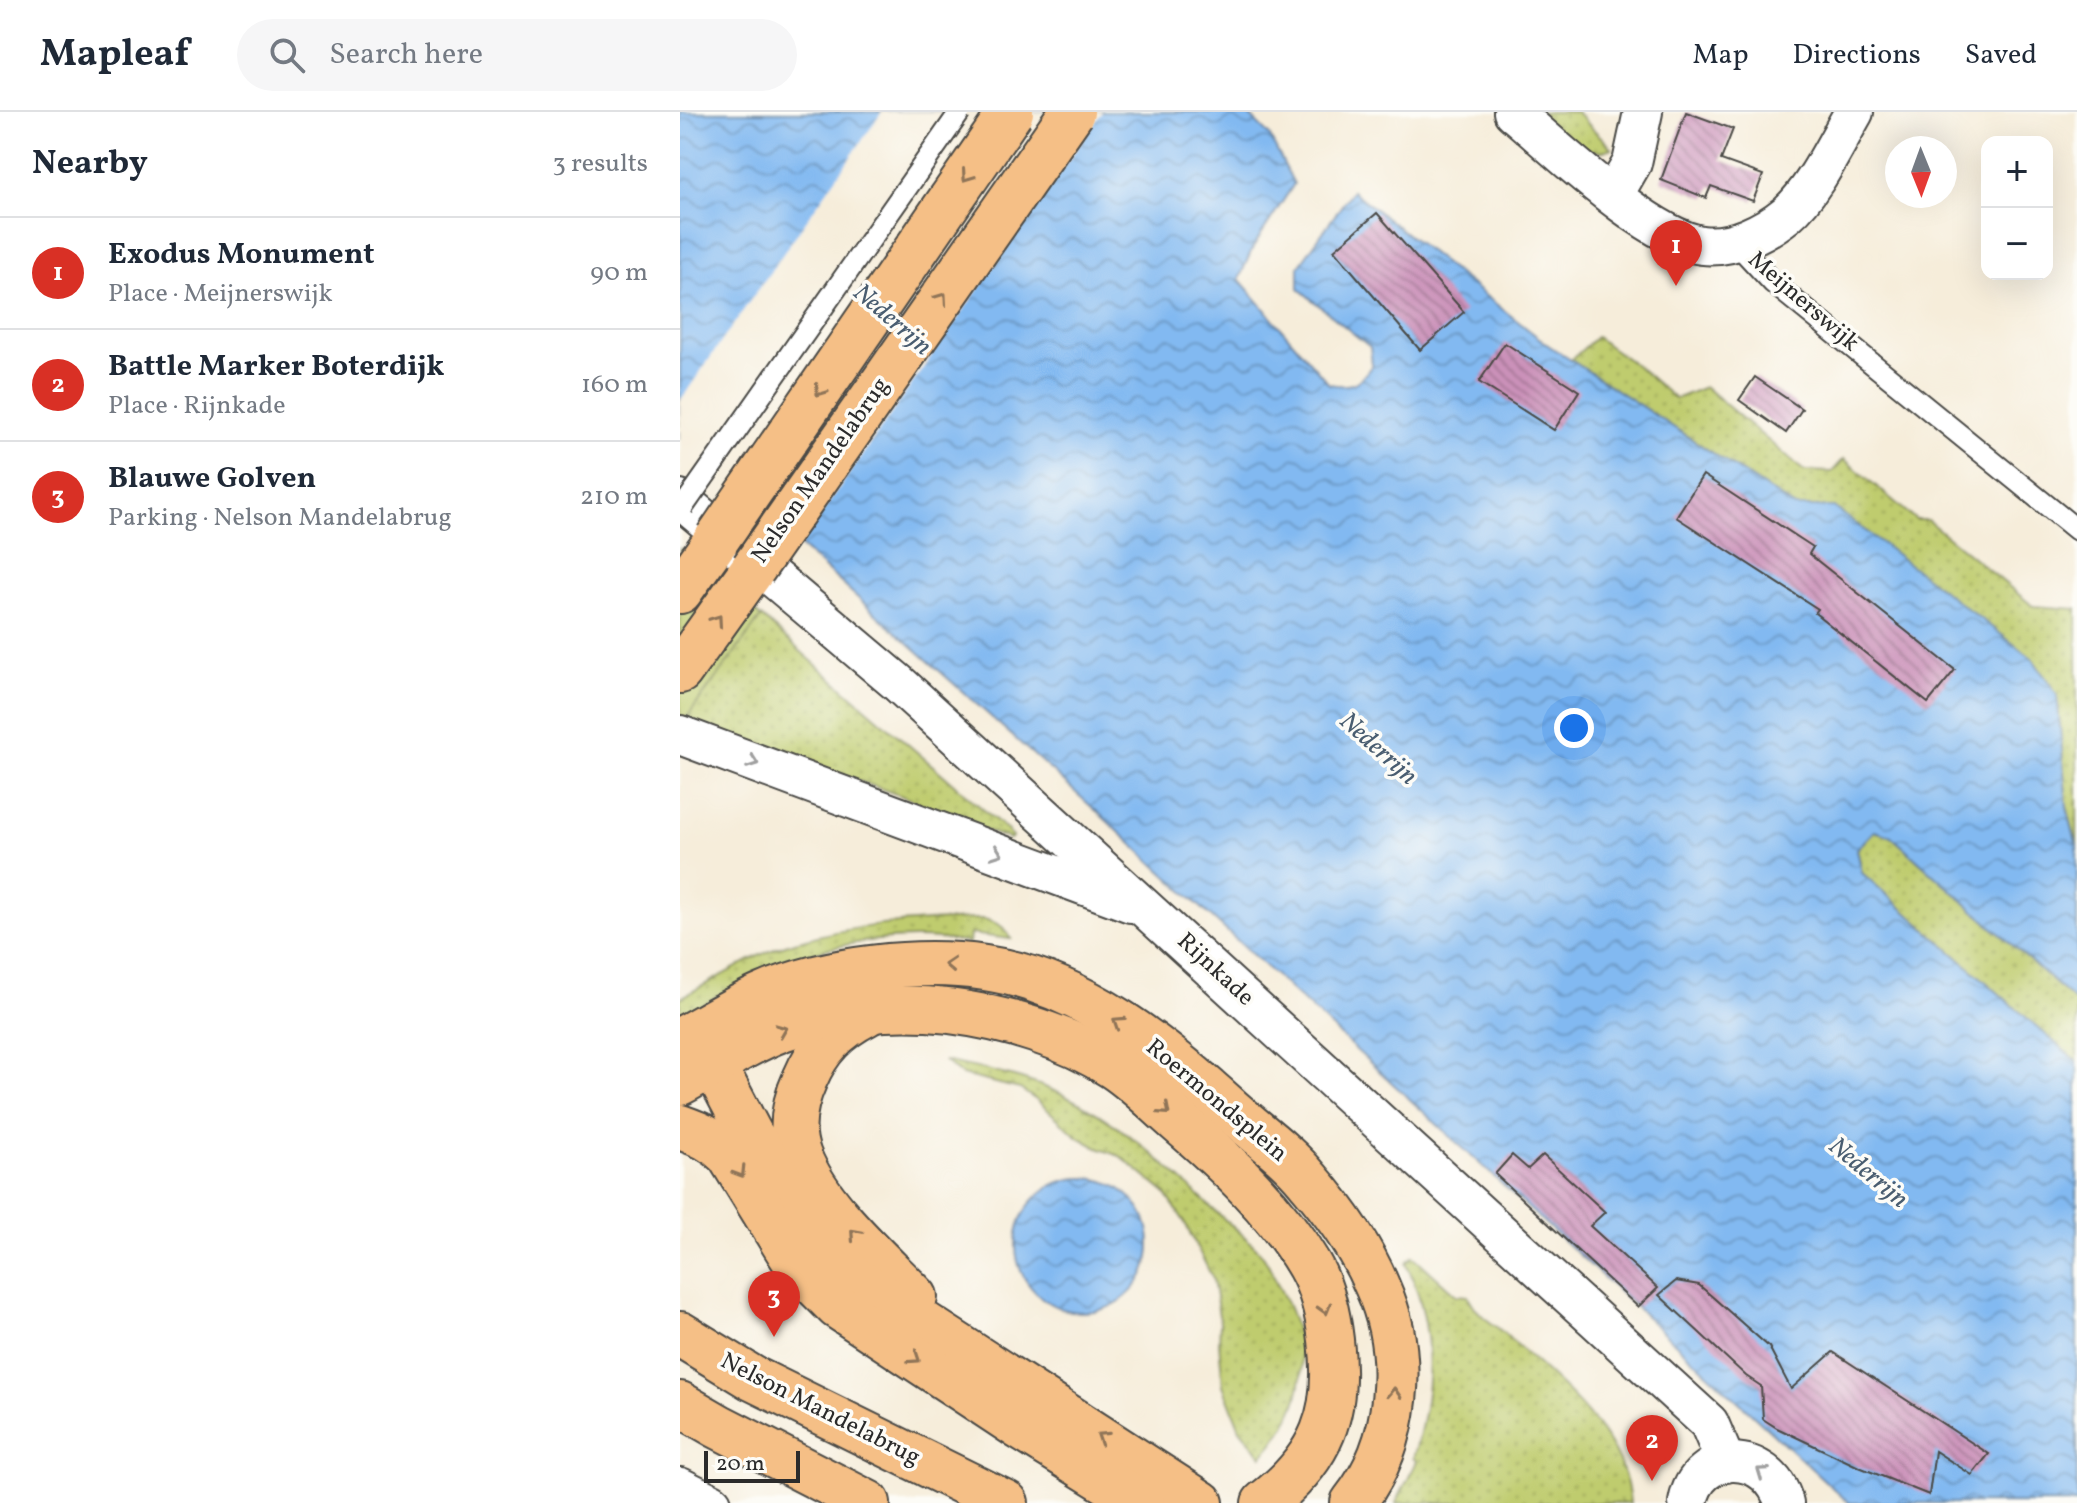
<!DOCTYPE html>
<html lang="en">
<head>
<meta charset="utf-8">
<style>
  body { margin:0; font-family:Vollkorn,serif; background:#f6f6f7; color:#1f2937 }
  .controls { position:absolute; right:24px; top:24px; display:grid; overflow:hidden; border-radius:16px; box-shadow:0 8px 32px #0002 }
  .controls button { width:72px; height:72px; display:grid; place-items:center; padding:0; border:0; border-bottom:2px solid #e0e1e3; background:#fff; color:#1f2937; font:40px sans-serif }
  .compass { position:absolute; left:1205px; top:24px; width:72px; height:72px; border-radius:50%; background:#fff; box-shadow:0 8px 32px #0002; rotate:179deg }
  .scale { position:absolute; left:24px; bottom:20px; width:96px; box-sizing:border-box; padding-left:8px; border:4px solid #2b2b2b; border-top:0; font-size:22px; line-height:28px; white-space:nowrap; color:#2b2b2b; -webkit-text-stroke:6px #fdfcf7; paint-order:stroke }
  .you { position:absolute; left:894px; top:616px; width:28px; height:28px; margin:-20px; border:6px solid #fff; border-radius:50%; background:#1a73e8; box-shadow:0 0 0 12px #1a73e833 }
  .badge { display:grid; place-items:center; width:52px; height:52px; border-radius:50%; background:#d93025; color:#fff; font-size:26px; font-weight:700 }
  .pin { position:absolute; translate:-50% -66px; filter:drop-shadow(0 2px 4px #0008) }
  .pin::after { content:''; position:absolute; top:42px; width:28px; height:24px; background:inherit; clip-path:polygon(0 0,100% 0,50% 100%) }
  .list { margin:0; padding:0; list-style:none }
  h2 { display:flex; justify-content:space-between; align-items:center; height:104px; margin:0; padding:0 32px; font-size:34px }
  h2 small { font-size:26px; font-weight:400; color:#747a83 }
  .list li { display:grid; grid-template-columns:52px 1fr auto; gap:24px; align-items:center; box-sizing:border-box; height:112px; padding:0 32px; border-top:2px solid #e0e1e3 }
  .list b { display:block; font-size:30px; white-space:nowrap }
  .list p { margin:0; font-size:26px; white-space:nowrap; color:#747a83 }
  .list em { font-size:26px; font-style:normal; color:#747a83 }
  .icon { flex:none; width:44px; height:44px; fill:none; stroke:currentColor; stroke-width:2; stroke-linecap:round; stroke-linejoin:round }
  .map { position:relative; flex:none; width:1397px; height:1391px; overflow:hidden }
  header { display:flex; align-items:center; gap:48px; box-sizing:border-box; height:112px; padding:0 40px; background:#fff; border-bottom:2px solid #e0e1e3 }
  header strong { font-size:38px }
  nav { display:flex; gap:44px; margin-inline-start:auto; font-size:28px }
  .search { width:560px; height:72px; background:#f6f6f7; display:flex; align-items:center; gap:20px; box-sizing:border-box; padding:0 28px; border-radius:44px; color:#747a83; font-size:30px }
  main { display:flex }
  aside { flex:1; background:#fff }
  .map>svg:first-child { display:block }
  .grass { fill:url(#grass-dots); stroke:#757c4c; stroke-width:2 }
  .garden { fill:#bfcc6e; stroke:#757c4c; stroke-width:2 }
  .water { fill:url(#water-waves); stroke:#56728e; stroke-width:2 }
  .pier { fill:#f6edda }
  .building { fill:url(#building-back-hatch) }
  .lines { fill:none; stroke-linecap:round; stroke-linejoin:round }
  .service-casing { stroke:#494845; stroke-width:24 }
  .minor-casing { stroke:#494845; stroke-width:42 }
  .primary-casing { stroke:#494845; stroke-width:48 }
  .service { stroke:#fff; stroke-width:20 }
  .minor { stroke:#fff; stroke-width:38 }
  .primary { stroke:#f5bf86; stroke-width:44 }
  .service-bridge-casing { stroke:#494845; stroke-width:24; stroke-linecap:butt }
  .primary-bridge-casing { stroke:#494845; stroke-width:48; stroke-linecap:butt }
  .service-bridge { stroke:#fff; stroke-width:20 }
  .primary-bridge { stroke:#f5bf86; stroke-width:44 }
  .oneway { stroke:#907558 }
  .oneway2 { stroke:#a0a0a0 }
  .labels { text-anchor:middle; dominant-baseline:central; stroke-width:7; stroke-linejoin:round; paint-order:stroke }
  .street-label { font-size:24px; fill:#2b2b2b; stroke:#fdfcf7 }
  .water-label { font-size:26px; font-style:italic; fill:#495d70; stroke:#fdfcf7 }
</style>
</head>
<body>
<header>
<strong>Mapleaf</strong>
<div class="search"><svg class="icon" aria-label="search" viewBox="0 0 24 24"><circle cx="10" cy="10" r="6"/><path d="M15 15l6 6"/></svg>Search here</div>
<nav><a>Map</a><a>Directions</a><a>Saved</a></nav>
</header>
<main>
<aside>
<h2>Nearby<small>3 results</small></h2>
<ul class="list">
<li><span class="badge">1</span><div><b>Exodus Monument</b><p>Place · Meijnerswijk</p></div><em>90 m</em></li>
<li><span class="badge">2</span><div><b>Battle Marker Boterdijk</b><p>Place · Rijnkade</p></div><em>160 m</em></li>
<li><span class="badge">3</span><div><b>Blauwe Golven</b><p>Parking · Nelson Mandelabrug</p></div><em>210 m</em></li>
</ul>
</aside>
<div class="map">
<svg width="1397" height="1391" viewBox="0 0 1397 1391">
  <defs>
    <pattern id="grass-dots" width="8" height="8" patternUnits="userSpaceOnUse" patternTransform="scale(2)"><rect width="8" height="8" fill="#bfcc6e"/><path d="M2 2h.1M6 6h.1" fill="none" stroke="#a4af5f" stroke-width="1.8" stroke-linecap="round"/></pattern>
    <pattern id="water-waves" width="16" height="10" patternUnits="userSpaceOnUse" patternTransform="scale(2)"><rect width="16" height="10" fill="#82b9f1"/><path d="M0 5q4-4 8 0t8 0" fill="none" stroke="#6b97c3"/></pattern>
    <pattern id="building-back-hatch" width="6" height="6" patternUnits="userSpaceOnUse" patternTransform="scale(2)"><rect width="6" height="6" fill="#cb91b9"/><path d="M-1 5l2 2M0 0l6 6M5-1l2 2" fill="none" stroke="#a57797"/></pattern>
  </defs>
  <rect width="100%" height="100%" fill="#fdfcf7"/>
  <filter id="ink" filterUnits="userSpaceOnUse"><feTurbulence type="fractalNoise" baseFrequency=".0125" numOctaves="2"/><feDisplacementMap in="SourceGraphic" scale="16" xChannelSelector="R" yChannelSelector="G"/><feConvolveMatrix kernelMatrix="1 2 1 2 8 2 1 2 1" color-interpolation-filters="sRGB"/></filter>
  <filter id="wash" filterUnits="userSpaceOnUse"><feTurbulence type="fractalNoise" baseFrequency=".006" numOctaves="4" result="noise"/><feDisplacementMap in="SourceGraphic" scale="32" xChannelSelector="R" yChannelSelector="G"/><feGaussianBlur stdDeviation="1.8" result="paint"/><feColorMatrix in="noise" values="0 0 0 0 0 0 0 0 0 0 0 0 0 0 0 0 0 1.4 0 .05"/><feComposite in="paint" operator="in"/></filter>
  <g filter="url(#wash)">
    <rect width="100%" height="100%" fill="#f6edda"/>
    <g class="grass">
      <path d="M 857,0 L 896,0 L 932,36 C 905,50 877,16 857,0 Z"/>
      <polygon points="916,225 957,254 995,287 1025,275 1124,359 1152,360 1164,347 1236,408 1247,408 1353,494 1397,497 1397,734 1387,695 1377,582 1154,395 1115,395 891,248"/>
      <polygon points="81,505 327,718 332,725 330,727 282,710 236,689 5,608"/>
      <polygon points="1194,719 1211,724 1397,891 1397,950 1182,761 1177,737"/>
      <path d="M 304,807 C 317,811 325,814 331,827 L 290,822 L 289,831 C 227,819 157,829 99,853 C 65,866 33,888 0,905 L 0,886 C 37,867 76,841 115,830 C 175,812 242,808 304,807 Z"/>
      <path d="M 264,949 C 303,957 345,965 381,982 C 434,1006 480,1047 522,1087 C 540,1105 563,1121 580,1140 C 589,1150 594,1166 600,1177 C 632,1239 630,1292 582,1344 L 560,1317 L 543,1273 L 539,1231 L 540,1210 L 533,1167 L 504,1109 L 485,1081 L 440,1044 L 420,1037 L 398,1025 L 359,990 L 340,977 L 282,963 Z"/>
      <path d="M 733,1144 L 776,1183 L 788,1184 C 800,1207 809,1207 827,1224 C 874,1268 945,1321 950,1391 L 716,1391 L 737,1349 L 733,1346 C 754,1278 756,1216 726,1151 Z"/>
    </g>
    <polygon class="garden" points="0,436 81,505 5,608 0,606"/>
    <g class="water">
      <path d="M 0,0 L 566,0 L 589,23 L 614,72 L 573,135 L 559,167 L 649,272 C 672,276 679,272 692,253 L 690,235 L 619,177 L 619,154 L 672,79 L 868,233 L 1115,395 L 1154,395 L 1352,546 L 1377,582 L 1387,695 L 1397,734 L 1397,891 L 1211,724 L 1194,719 L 1177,737 L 1182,761 L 1397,950 L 1397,1391 L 1169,1391 L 413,696 L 0,327 Z"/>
      <circle cx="403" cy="1133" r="67"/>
    </g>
    <polygon class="pier" points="202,0 422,0 117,436 0,332 0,289"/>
    <g id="blocks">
      <g class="building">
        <polygon points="1006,0 1053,17 1041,48 1083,63 1073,89 1031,74 1026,86 981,68"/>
        <polygon points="697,101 784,200 740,238 654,138"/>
        <polygon points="825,231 899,279 874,318 799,270"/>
        <polygon points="1075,265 1122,297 1106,321 1059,288"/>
        <polygon points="1023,363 1133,435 1129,442 1275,558 1248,591 1135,501 1138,497 996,405"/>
        <polygon points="832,1043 848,1057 863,1043 925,1100 910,1114 978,1176 958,1195 815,1062"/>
        <polygon points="996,1169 1019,1173 1089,1235 1111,1277 1153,1240 1309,1342 1292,1363 1255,1339 1249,1383 1179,1355 1097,1316 1083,1307 1081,1274 1066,1264 979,1183"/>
      </g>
    </g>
  </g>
  <g filter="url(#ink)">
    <use href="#blocks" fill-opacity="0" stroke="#494845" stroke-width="2"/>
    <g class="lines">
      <defs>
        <polyline id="service" points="1055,130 1093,171 1397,418"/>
        <g id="minor">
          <path d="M 833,0 C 876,36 969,126 1022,133 C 1051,137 1085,120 1107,102 C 1134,79 1156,31 1174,0"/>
          <polyline points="933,84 952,51 963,0"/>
          <polyline points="0,387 217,570 1029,1311 1046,1351"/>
          <polyline points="0,623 451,791"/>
          <polyline points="0,1375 32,1391"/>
          <path d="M 1008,1391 C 1017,1336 1089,1337 1104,1391"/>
        </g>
        <g id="primary">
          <polyline points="0,479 37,427"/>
          <polyline points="0,559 73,457"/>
          <path d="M 186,902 C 157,917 138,936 125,967 C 114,991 109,1018 119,1044 C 138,1094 198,1147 235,1185"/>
          <polyline points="19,925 70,1022 138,1125 172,1165 521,1391"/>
          <path d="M 0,928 C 28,913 56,895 85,883 C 147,856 240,846 305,856 C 401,870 483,936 552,999 C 577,1021 607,1042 628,1068 C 655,1099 681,1136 697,1174 C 728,1243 720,1332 673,1391"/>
          <path d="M 0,971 C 33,953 67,930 102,917 C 153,898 215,893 269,899 C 325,906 387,924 434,955 C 457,970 478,992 499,1010 C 548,1052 596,1097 629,1153 C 642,1175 648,1203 651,1228 C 660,1300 642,1347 584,1391"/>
          <path d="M 0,1015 C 20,1022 34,1028 49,1043 L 112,1145 L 125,1162 L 158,1195 L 338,1314 L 462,1391"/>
          <polyline points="0,1222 72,1266 326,1391"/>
          <polyline points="0,1292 38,1314 188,1391"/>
        </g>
      </defs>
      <use href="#service" class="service-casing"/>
      <use href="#minor" class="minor-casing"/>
      <use href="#primary" class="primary-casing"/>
      <use href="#service" class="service"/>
      <use href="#minor" class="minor"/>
      <use href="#primary" class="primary"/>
      <defs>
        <polyline id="service-bridge" points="3,395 280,0"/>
        <g id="primary-bridge">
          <polyline points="37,427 331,0"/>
          <polyline points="73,457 392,0"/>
        </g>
      </defs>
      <use href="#service-bridge" class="service-bridge-casing"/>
      <use href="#primary-bridge" class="primary-bridge-casing"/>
      <use href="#service-bridge" class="service-bridge"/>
      <use href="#primary-bridge" class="primary-bridge"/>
    </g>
    <defs><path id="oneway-chevron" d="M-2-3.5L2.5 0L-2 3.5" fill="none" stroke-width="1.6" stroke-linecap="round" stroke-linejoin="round" transform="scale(2)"/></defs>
    <g class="oneway">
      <use href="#oneway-chevron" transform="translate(287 64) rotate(125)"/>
      <use href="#oneway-chevron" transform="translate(262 186) rotate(-55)"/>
      <use href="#oneway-chevron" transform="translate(140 279) rotate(125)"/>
      <use href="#oneway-chevron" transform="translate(37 508) rotate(-55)"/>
      <use href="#oneway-chevron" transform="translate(270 853) rotate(-176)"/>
      <use href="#oneway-chevron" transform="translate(438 910) rotate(-147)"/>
      <use href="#oneway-chevron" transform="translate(102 918) rotate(-22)"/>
      <use href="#oneway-chevron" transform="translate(485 998) rotate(41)"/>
      <use href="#oneway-chevron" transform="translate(60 1060) rotate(58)"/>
      <use href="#oneway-chevron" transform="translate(175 1122) rotate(-132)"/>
      <use href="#oneway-chevron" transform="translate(645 1197) rotate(74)"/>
      <use href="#oneway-chevron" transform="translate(235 1246) rotate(34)"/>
      <use href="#oneway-chevron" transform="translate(714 1281) rotate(-87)"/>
      <use href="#oneway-chevron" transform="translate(422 1325) rotate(-147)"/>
    </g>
    <g class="oneway2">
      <use href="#oneway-chevron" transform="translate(73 650) rotate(20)"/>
      <use href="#oneway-chevron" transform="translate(317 741) rotate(20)"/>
      <use href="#oneway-chevron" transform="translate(1082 1360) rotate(-145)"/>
    </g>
  </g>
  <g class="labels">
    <g class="street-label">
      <text transform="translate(1123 190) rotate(41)">Meijnerswijk</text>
      <text transform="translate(141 359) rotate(-55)">Nelson Mandelabrug</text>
      <text transform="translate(535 858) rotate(43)">Rijnkade</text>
      <text transform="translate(536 989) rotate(40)">Roermondsplein</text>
      <text transform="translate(140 1298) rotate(27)">Nelson Mandelabrug</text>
    </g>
    <g class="water-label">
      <text transform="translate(212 208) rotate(41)">Nederrijn</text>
      <text transform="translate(698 637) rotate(42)">Nederrijn</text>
      <text transform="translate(1188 1061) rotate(40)">Nederrijn</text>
    </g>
  </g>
</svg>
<div class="controls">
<button>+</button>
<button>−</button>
</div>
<svg class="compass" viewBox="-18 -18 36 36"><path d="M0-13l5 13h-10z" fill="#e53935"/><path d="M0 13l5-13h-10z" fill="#747a83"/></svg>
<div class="scale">20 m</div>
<div class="you"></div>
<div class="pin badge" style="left:996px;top:174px">1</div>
<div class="pin badge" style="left:972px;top:1369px">2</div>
<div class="pin badge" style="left:94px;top:1225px">3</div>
</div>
</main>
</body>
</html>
